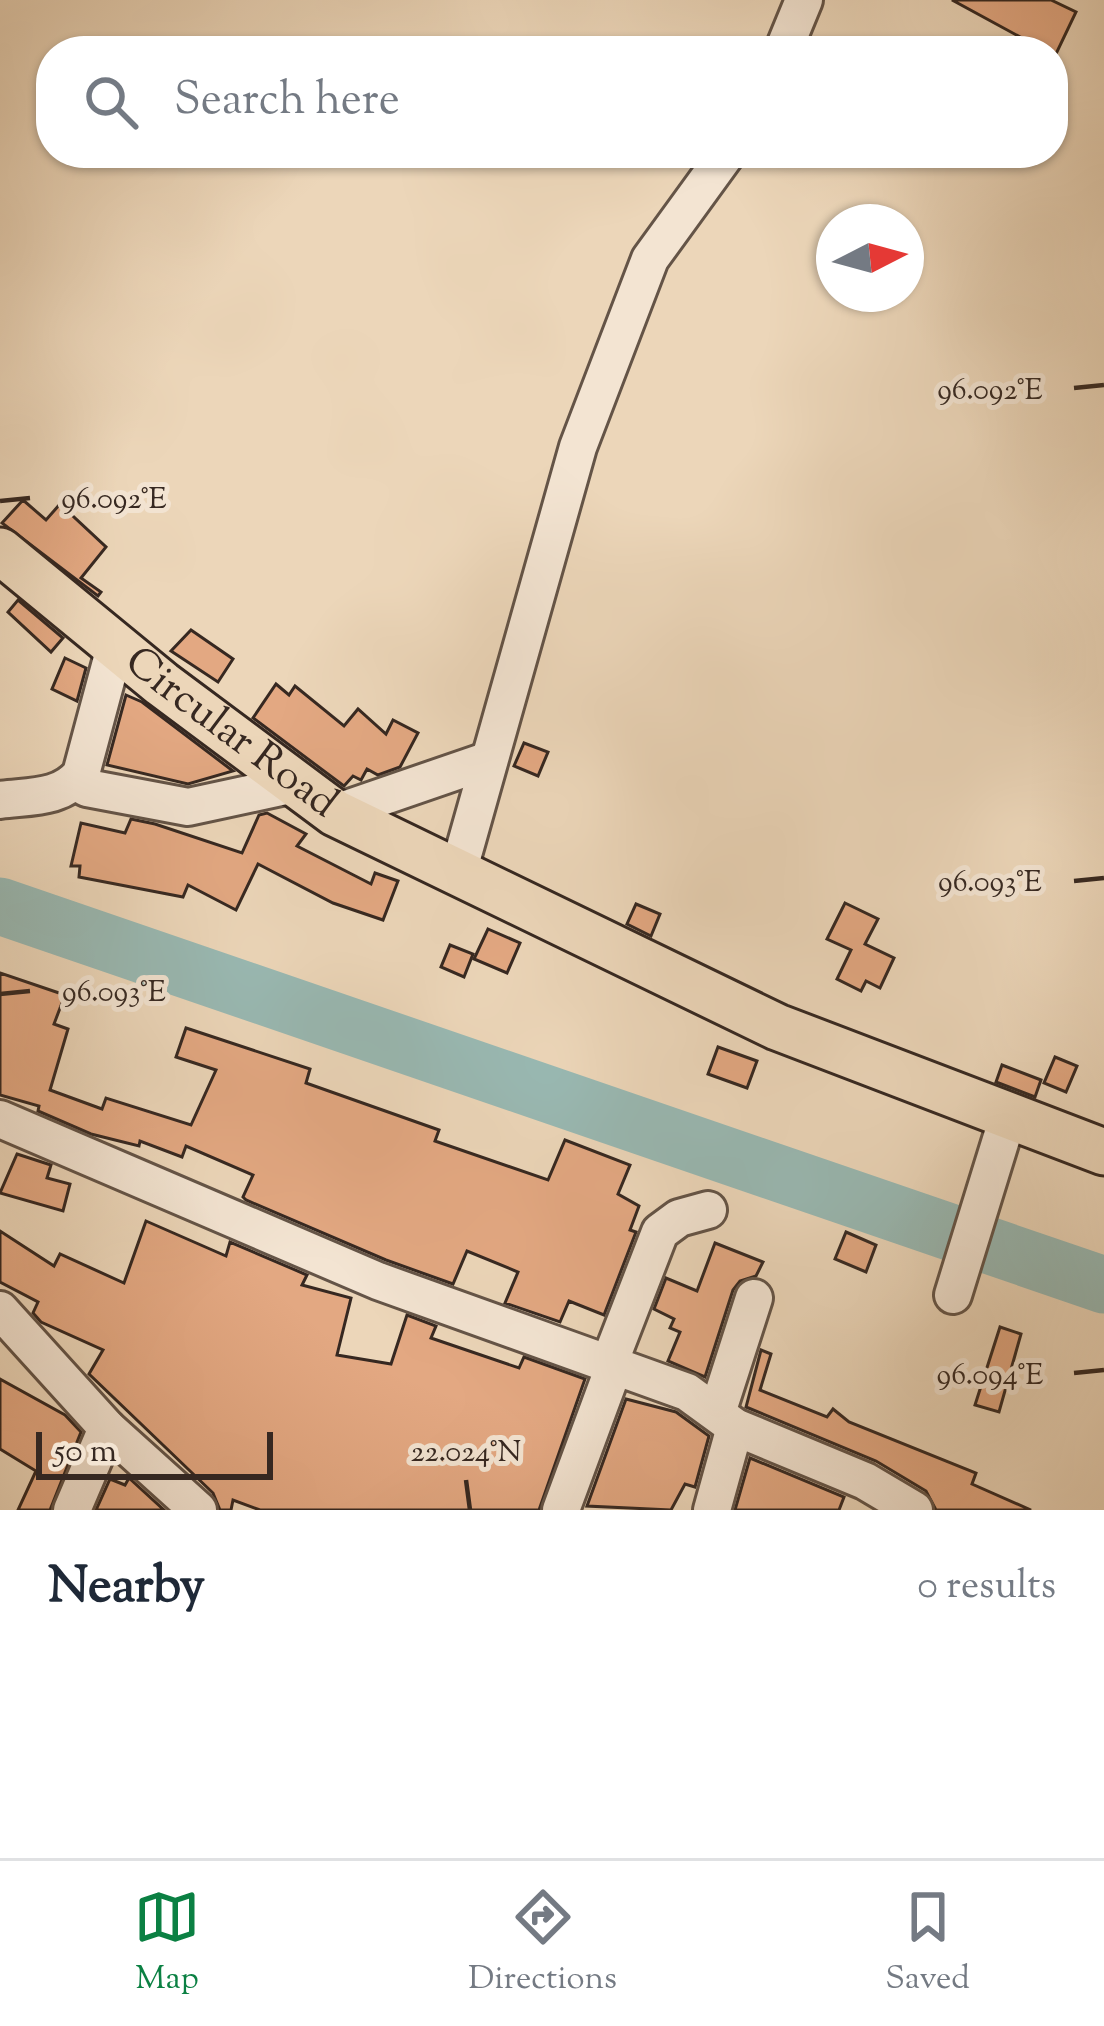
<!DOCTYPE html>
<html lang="en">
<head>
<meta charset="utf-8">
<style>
  body { margin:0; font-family:"Sorts Mill Goudy",serif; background:#f6f6f7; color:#1f2937 }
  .compass { position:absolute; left:816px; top:204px; width:108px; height:108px; border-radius:50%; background:#fff; box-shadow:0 3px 9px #0004; rotate:84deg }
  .scale { position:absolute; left:36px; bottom:30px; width:237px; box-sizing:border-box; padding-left:12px; border:6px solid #362821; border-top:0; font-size:33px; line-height:42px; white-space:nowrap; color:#362821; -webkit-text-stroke:9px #f3e4d2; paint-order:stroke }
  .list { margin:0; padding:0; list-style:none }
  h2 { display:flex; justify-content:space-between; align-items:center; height:156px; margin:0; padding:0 48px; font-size:51px }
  h2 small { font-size:39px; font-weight:400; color:#747a83 }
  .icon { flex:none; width:66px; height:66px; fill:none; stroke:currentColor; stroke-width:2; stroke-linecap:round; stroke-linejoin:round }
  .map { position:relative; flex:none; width:1104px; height:1510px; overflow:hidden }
  .search { position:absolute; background:#fff; box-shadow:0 3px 9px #0004; left:36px; right:36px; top:36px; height:132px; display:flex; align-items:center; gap:30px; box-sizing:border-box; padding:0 42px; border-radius:48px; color:#747a83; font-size:45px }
  .sheet { height:348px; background:#fff }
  nav { display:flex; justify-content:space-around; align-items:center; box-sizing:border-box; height:168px; border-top:3px solid #e0e1e3; background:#fff; font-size:33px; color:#747a83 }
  nav a { display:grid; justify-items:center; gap:6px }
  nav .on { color:#0b8043 }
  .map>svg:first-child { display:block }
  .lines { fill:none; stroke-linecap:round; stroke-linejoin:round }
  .river { stroke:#99b9b3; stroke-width:57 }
  .building { fill:#e3a882; stroke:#362821; stroke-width:3 }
  .minor-casing { stroke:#645447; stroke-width:42 }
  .major-casing { stroke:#362821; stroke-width:51 }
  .minor { stroke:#f3e4d2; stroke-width:36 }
  .major { stroke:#ecd6b9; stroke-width:45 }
  .ticks { fill:none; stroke:#362821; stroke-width:4.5 }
  .labels { text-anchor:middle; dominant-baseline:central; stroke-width:10; stroke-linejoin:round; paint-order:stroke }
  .street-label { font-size:42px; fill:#362821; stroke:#f3e4d2 }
  .ticks-label { font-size:30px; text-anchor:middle; fill:#362821; stroke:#f3e4d2; stroke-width:10; stroke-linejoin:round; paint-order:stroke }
</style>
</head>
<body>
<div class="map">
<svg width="1104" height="1510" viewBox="0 0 1104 1510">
  <rect width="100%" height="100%" fill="#ecd6b9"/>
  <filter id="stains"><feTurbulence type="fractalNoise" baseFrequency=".00167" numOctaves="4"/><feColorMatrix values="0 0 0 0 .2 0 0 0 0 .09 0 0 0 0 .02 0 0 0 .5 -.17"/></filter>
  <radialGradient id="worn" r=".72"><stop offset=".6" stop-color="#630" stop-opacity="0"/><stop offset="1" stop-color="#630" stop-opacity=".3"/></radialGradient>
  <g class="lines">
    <polyline class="river" points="0,906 1104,1285"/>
  </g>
  <g class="building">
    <polygon points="952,0 1051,0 1076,12 1055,56"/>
    <polygon points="23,500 46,520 60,504 106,547 81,578 101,592 98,596 2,523"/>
    <polygon points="18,600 63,638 51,652 8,612"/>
    <polygon points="191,630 233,659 218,682 171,651"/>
    <polygon points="65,658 86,668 77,701 52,689"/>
    <polygon points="276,684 289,695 295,686 344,726 358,709 386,734 393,720 418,733 400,767 378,775 367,769 361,780 353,776 344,786 253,718"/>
    <polygon points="126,695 142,702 233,771 188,784 107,765"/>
    <polygon points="524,743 548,752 538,776 514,766"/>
    <polygon points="267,813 306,834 297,846 371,884 375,873 398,881 383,920 333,903 258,864 236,910 188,885 183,897 79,877 80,866 71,866 81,823 125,833 131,819 155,824 242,853 259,815"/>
    <polygon points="845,903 878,919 865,944 894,958 880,988 866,981 861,991 837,979 851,950 827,939"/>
    <polygon points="636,904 660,914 651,936 627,924"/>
    <polygon points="488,929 520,943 507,973 474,959"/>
    <polygon points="450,945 473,954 464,977 441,967"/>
    <polygon points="0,973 65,995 54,1024 68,1029 50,1090 102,1109 106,1098 191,1125 216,1070 176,1057 186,1028 310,1069 306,1083 439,1130 435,1141 548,1180 565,1140 630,1165 618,1194 639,1206 630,1230 636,1232 604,1315 569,1301 560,1322 505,1303 518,1272 467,1251 453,1284 386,1260 246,1200 243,1197 253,1175 186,1146 182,1157 140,1141 139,1146 91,1134 38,1111 39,1106 0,1095"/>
    <polygon points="718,1047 757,1061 747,1088 708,1074"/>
    <polygon points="1055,1057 1077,1066 1066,1092 1044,1083"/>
    <polygon points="1002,1065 1041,1080 1035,1097 996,1082"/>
    <polygon points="17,1154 51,1165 47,1178 70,1184 63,1211 0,1193"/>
    <polygon points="146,1221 226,1256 230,1242 307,1275 302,1285 351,1298 337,1355 391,1364 407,1315 436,1326 431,1338 519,1368 524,1357 585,1379 539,1510 260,1510 233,1500 231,1510 220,1510 213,1493 89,1374 103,1350 41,1322 33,1313 38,1302 0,1282 0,1231 54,1266 60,1254 124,1283"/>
    <polygon points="846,1232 876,1245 866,1272 835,1259"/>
    <polygon points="715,1243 763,1262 756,1276 740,1281 733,1290 705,1377 668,1361 680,1332 670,1328 674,1319 654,1309 666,1278 697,1291"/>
    <polygon points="1000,1327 1021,1334 999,1412 975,1405"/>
    <polygon points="761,1350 771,1354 760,1390 827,1417 833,1409 849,1422 976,1473 972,1484 1031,1510 936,1510 926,1491 876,1461 746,1407"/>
    <polygon points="0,1379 65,1415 81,1432 50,1510 18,1510 36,1471 0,1449"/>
    <polygon points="626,1399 676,1412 709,1436 695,1487 685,1484 671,1510 587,1506"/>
    <polygon points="750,1458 844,1497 839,1510 735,1510"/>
    <polygon points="129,1478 164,1510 96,1510 110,1479 125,1485"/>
  </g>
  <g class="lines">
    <defs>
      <g id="minor">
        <polyline points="783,51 804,0"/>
        <polyline points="75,781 87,788 188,807 295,784"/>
        <path d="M 0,800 C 30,796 61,799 81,774 L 115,647"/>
        <polyline points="335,813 489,760"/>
        <polyline points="457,876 578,447 650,259 727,153"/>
        <polyline points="0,1119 378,1281 687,1392 735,1427 865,1481 914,1510"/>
        <polyline points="953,1295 1008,1117"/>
        <polyline points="0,1310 107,1428 198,1510"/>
        <polyline points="610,1361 660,1232 679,1218 708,1210"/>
        <polyline points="717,1413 754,1298"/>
        <polyline points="72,1510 107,1428"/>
        <polyline points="561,1510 615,1364"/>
        <polyline points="712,1510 735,1427"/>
      </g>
      <g id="major">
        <path id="s1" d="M 0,551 L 162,684 L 335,813 L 777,1027 L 1104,1152"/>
      </g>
    </defs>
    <use href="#minor" class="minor-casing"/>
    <use href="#major" class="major-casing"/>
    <use href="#minor" class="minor"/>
    <use href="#major" class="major"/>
  </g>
  <path class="ticks" d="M 1074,388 L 1104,385M 0,501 L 30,498M 1074,881 L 1104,878M 0,994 L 30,991M 1074,1373 L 1104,1370M 466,1480 L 470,1510"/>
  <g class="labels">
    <g class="street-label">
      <text stroke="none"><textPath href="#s1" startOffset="294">Circular Road</textPath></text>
    </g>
  </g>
  <g class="ticks-label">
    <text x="990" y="399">96.092°E</text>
    <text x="114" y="508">96.092°E</text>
    <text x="990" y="891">96.093°E</text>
    <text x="114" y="1001">96.093°E</text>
    <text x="990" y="1384">96.094°E</text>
    <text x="466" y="1461">22.024°N</text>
  </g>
  <rect width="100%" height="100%" filter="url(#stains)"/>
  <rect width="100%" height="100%" fill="url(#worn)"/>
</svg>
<svg class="compass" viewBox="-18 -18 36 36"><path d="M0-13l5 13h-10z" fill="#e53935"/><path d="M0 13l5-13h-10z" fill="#747a83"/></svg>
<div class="scale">50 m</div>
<div class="search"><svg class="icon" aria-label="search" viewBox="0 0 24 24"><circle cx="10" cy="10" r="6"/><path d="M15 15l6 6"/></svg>Search here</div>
</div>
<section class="sheet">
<h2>Nearby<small>0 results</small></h2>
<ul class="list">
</ul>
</section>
<nav>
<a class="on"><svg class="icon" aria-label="map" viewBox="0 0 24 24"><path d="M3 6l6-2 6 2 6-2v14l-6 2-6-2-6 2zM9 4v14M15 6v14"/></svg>Map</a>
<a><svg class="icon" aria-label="directions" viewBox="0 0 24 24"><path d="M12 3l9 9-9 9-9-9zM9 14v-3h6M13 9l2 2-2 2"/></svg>Directions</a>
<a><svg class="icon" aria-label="saved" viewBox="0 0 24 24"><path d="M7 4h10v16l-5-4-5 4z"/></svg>Saved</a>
</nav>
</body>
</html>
